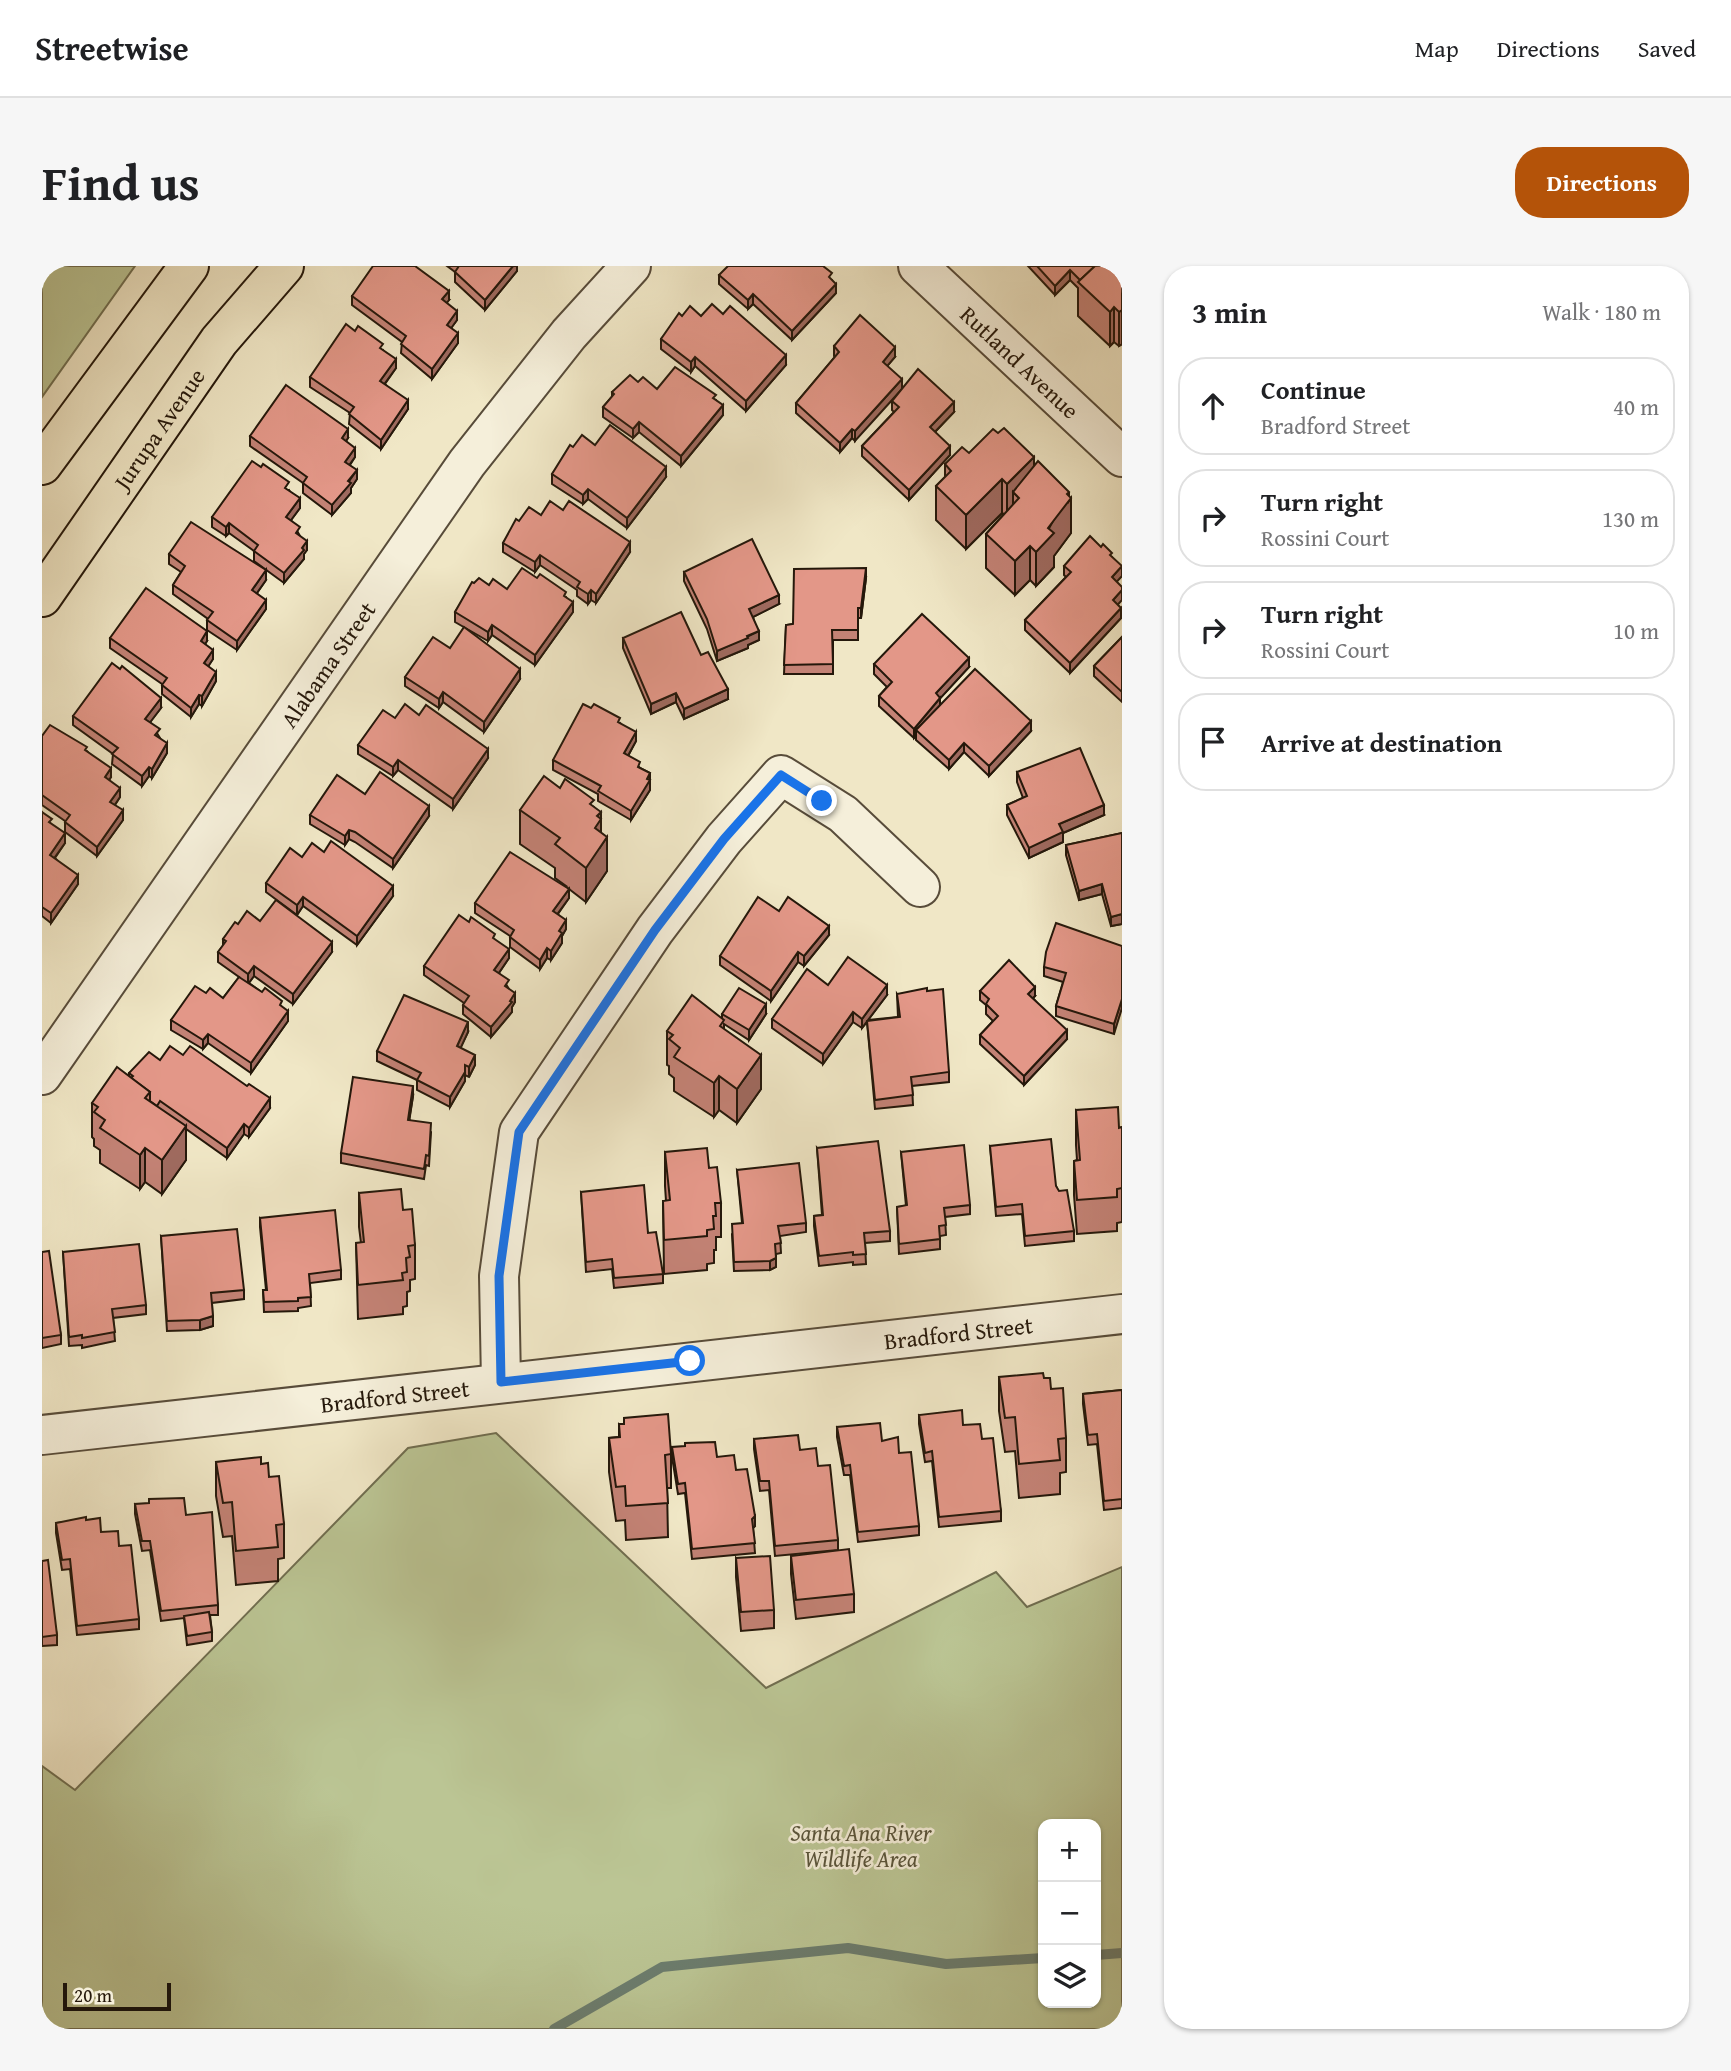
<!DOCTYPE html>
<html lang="en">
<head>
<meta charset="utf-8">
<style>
  body { margin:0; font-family:"Gentium Book Plus",serif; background:#f6f6f6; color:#202124 }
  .controls { position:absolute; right:21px; bottom:21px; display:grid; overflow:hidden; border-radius:14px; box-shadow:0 2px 5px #0004 }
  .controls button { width:63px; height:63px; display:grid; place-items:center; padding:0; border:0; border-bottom:2px solid #e0e0e0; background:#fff; color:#202124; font:35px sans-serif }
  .scale { position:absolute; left:21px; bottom:18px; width:108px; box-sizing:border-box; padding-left:7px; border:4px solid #25180b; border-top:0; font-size:19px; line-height:24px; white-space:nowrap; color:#25180b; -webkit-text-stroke:5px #f5efda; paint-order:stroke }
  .stop { position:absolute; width:21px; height:21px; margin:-16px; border:5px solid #1a73e8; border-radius:50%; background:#fff }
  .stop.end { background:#1a73e8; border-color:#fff; box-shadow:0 2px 7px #0008 }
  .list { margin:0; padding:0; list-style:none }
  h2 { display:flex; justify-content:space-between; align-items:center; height:91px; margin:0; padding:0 28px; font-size:30px }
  h2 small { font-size:23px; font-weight:400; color:#757577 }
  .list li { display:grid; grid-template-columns:46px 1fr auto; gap:21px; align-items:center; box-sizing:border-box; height:98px; margin:0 14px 14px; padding:0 14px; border:2px solid #e0e0e0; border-radius:28px }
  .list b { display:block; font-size:26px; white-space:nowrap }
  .list p { margin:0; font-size:23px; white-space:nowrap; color:#757577 }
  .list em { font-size:23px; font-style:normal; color:#757577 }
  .icon { flex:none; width:38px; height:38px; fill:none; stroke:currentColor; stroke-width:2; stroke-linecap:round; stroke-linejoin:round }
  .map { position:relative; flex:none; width:1080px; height:1763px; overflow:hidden; border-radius:28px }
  header { display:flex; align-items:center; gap:42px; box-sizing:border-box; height:98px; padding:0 35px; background:#fff; border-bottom:2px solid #e0e0e0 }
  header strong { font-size:33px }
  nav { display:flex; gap:38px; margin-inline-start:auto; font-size:24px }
  .intro { display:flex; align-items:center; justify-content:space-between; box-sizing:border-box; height:168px; padding:0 42px }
  h1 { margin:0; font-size:49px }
  .button { padding:18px 32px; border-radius:28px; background:#b45309; color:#fff; font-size:24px; font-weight:700 }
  main { display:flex; gap:42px; padding:0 42px }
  aside { flex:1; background:#fff; border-radius:28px; box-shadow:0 2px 5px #0004 }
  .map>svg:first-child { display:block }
  .green { fill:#bbc594; stroke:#706e50; stroke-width:2; fill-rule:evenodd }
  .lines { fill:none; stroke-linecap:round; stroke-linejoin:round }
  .stream { stroke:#6c7d6e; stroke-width:10 }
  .minor-casing { stroke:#584c3a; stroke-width:42 }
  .major-casing { stroke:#25180b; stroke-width:42 }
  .minor { stroke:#f5efda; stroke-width:38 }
  .major { stroke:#f0e7c6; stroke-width:38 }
  .wall { fill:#c38275; stroke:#25180b; stroke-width:2 }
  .shaded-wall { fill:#9f6a5f; stroke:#25180b; stroke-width:2 }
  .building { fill:#e39788; stroke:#25180b; stroke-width:2 }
  .route { stroke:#1a73e8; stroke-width:9 }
  .labels { text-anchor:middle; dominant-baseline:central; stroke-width:5; stroke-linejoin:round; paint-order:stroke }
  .street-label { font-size:23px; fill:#25180b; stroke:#f5efda }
  .park-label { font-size:23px; font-style:italic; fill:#5a553b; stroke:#f5efda }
</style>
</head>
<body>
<header>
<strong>Streetwise</strong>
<nav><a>Map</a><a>Directions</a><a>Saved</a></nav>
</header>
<div class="intro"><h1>Find us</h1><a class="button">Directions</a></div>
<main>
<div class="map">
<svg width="1080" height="1763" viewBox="0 0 1080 1763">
  <rect width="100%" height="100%" fill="#f0e7c6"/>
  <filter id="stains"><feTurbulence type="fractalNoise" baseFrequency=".00286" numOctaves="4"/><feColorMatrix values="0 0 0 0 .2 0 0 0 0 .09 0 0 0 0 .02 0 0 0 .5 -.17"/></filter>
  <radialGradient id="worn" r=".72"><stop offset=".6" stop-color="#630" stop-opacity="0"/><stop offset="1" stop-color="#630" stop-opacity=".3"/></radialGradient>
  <g class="green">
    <polygon points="0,0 93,0 0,131"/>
    <path d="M 454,1167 L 724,1422 L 954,1306 L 985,1341 L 1080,1301 L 1080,1763 L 0,1763 L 0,1500 L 33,1524 L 366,1182 ZM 1001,1558 L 1054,1558 L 1054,1737 L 1001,1737 Z"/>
  </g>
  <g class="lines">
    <g class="stream">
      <polyline points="1054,1689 1080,1687"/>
      <polyline points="512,1763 620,1701 806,1682 904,1698 1001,1692"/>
    </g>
    <defs>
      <g id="minor">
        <path id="s1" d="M 876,0 L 1080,191"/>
        <path id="s2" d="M 0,809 L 425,197 L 527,68 L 589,0"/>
        <polyline points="459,1116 457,1010 477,866 613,664 682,573 739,509 801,548 878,621"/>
        <path id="s3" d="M 0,1169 L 1080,1048"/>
      </g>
      <g id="major">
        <polyline points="0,199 147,0"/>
        <path id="s4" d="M 0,331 L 177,75 L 242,0"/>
      </g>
    </defs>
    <use href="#minor" class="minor-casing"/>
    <use href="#major" class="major-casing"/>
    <use href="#minor" class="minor"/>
    <use href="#major" class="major"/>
  </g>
  <g class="wall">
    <polygon points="405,0 475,0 475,5 443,44 413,16 413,6"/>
    <polygon points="986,0 1080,0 1080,78 1077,80 1072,76 1068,80 1036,50 1036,22 1028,14 1013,29"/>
    <polygon points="677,9 790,14 794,27 750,74 711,38 706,43 677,18"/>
    <polygon points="310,30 407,34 404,37 415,54 409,62 416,77 390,113 359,87 360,76 310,39"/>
    <polygon points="681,48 744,99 704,145 653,100 649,106 619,83 619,73 640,50 659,50"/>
    <polygon points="792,80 853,91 845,100 813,175 810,172 798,186 754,147 754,137 793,91 792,90"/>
    <polygon points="341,84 354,102 343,118 366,143 339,183 307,158 308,147 268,121 268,111"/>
    <polygon points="596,116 615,123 674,134 681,149 639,200 597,166 591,172 561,151 561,141 570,131 570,126"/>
    <polygon points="850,135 912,146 893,166 908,189 867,234 820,190 820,180 852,146 850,144"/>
    <polygon points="208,170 306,172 304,175 313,191 308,199 315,213 309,222 309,227 290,249 261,227 261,217 208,180"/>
    <polygon points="553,179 624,211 585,262 546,233 541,238 510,218 510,208 531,181"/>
    <polygon points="927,187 992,200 1027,231 1029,267 1012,290 1012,301 994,320 988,314 973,329 944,302 944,268 962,248 960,247 924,283 894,254 894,220 903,211 903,198"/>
    <polygon points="247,224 258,242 249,254 258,270 265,284 262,288 262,293 242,317 212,295 212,285 187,267 184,270 170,261 170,251"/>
    <polygon points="521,244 588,286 554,337 549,334 546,338 535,330 535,324 498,299 493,306 461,286 461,277 477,255"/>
    <polygon points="127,288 224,314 215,327 224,343 195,384 165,364 165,354 166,353 131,328 131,319 139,306 127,298"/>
    <polygon points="1070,291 1080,310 1074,315 1076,339 1079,352 1028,407 983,364 983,354 1024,311 1022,309 1022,300"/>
    <polygon points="642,306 737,338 711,351 717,374 706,379 706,382 675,395 665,363 642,315"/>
    <polygon points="824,312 819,352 816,352 816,374 791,374 791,408 742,408 744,359 751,358"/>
    <polygon points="432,317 447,319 465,323 524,331 531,346 493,399 450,369 446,375 413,356 413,346"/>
    <polygon points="1080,371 1080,436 1052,410 1052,400"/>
    <polygon points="68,372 165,375 163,378 171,393 166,400 174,415 160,440 157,438 149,451 120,428 120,418 68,382"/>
    <polygon points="581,372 659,389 686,433 642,453 634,436 609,448 581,382"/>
    <polygon points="408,382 478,413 442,466 401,436 397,442 363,420 363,411"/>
    <polygon points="832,398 927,401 898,432 898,439 989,465 947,510 922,486 907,503 874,474 874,470 872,472 837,440 837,430 845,421 832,408"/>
    <polygon points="119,442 108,456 118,472 125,487 110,512 107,510 100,520 70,498 71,488 31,459 31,450"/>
    <polygon points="377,449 446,492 411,543 356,504 351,510 316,488 316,479 353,452"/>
    <polygon points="578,457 594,475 586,490 598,502 608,507 608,524 589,554 556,535 556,528 511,504 511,494"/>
    <polygon points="0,470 45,485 69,511 67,514 78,531 73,539 81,554 55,590 23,566 23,555 0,539"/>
    <polygon points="975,506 1062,549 1021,567 1021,576 987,592 965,549 965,539 981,532 975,516"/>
    <polygon points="518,522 552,541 559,552 559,567 565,605 544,636 527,623 527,632 516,648 524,663 520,670 520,677 509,694 505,692 498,703 468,681 468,670 433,647 433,637 524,620 513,612 513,602 478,578 478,544"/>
    <polygon points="323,528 387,550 351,602 313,576 307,573 303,579 268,558 268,549"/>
    <polygon points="0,546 23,577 13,592 36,618 9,657 0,650"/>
    <polygon points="1080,567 1080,658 1069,660 1060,628 1037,634 1024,589 1024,579"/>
    <polygon points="282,586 351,630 315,679 261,640 255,649 224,626 224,617 260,591"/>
    <polygon points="737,645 787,669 762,700 756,696 729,735 678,699 678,690"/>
    <polygon points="218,655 290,686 251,738 212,710 207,717 240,741 246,755 209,807 166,777 161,783 129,764 129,754 164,727 181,732 197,711 176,696 176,686 181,680 181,673 196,658"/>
    <polygon points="453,674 467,692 457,707 467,723 473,736 470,741 470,746 449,771 421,748 421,739 422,737 382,709 382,700"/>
    <polygon points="1080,680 1072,768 1014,750 1014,740 1021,716 1002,710 1002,701"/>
    <polygon points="786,719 845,729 826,754 856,751 855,728 907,806 907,816 870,820 871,839 833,843 825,756 820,762 811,756 781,798 730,762 730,753"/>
    <polygon points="938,725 993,730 991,732 1025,773 982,819 938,778 938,769 951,755 944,748 944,739 938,734"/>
    <polygon points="680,748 724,748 707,774 682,758 682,763 719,823 695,857 677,844 672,851 632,825 632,812 627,808 627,800 625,799 625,765 680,753"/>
    <polygon points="426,766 418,782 433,799 427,811 423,809 423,815 408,841 375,824 375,814 335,795 335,785"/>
    <polygon points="141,789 228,842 207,871 202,868 185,892 144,863 144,894 120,928 103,916 98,923 58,897 58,884 52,880 52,873 50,871 50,837 87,810 87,807 118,794"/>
    <polygon points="371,830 367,854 389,866 387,900 384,899 382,913 299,897 299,887"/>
    <polygon points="1034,844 1077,862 1080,861 1080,956 1075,957 1075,965 1035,968 1032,929 1032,895 1035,894 1034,879"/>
    <polygon points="948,880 1014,920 1032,965 1032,975 983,980 980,948 954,950"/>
    <polygon points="775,882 848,965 848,975 823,977 824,998 811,999 811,996 777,1000 772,960 772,950 780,949"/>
    <polygon points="623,886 667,902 679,937 679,971 674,971 674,984 672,984 672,997 665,998 665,1004 622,1008 621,935 624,935 623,920"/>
    <polygon points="859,886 928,939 928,948 903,951 904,969 898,970 898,983 857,988 855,941 864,940"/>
    <polygon points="695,904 764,957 764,966 738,970 739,987 734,988 734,1001 728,1004 692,1005 690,968 700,957"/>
    <polygon points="539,926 606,967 621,1008 621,1017 572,1022 570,1003 544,1006"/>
    <polygon points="317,927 361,944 373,979 373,1013 368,1014 368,1025 365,1026 365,1040 361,1041 361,1048 316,1053 314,977 319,977 317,961"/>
    <polygon points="218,952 299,1004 299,1013 268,1017 269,1040 256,1042 256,1045 222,1046 221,1024 224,1024 218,961"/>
    <polygon points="119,970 202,1024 202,1033 170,1037 171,1060 158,1064 125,1065"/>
    <polygon points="0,986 19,1069 19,1078 0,1082"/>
    <polygon points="21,986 104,1039 104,1048 71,1052 73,1075 40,1082 40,1079 27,1080"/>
    <polygon points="957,1111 1002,1112 1009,1123 1024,1172 1024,1206 1018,1207 1018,1228 977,1232 973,1185 963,1186 957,1145"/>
    <polygon points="1080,1124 1080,1242 1062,1244 1055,1178 1046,1179 1041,1138 1041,1128"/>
    <polygon points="877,1149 921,1159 940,1173 959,1245 959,1255 897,1261 890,1195 883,1196 877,1158"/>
    <polygon points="577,1158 629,1188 629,1222 625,1222 626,1271 584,1274 583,1254 574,1255 567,1206 567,1172 577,1171"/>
    <polygon points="795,1161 840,1175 857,1187 877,1260 877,1269 816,1276 808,1209 802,1209 795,1171"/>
    <polygon points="712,1173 758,1184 776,1200 796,1274 796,1284 733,1290 727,1224 718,1225 712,1183"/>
    <polygon points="630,1181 675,1191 694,1204 713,1260 711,1262 713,1287 650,1293 643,1227 636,1228 630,1191"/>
    <polygon points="174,1196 219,1198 227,1211 242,1258 242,1292 236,1293 236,1315 194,1319 190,1270 181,1271 174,1230"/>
    <polygon points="93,1238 144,1249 176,1339 176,1349 168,1349 170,1366 170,1375 145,1379 142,1352 119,1355 108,1284 100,1285 93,1248"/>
    <polygon points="44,1254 77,1280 97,1353 97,1363 35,1369 28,1303 20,1304 14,1267 14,1257"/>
    <polygon points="749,1290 812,1328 812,1346 754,1353 749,1308"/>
    <polygon points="694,1292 732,1344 732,1362 699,1365 694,1311"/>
    <polygon points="0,1295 15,1369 15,1379 0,1380"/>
  </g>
  <g class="shaded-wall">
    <polygon points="471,0 475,0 475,5 443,44 443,34"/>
    <polygon points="1028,4 1028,14 1013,29 1013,20"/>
    <polygon points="794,18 794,27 750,74 750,65"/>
    <polygon points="407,25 407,34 400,43 400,33"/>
    <polygon points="711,28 711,38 706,43 706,34"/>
    <polygon points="1072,41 1072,76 1068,80 1068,46"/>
    <polygon points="1080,44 1080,78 1077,80 1077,46"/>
    <polygon points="415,45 415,54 405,68 405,59"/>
    <polygon points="416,67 416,77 390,113 390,103"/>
    <polygon points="853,81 853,91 841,105 841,96"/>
    <polygon points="744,89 744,99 704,145 704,135"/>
    <polygon points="653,91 653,100 649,106 649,96"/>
    <polygon points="354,93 354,102 338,124 338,115"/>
    <polygon points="860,113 860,123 813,175 813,165"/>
    <polygon points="366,134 366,143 339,183 339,174"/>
    <polygon points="912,136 912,146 888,171 888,161"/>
    <polygon points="681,139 681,149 639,200 639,190"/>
    <polygon points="597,156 597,166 591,172 591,163"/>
    <polygon points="306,163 306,172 300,181 300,172"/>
    <polygon points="810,163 810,172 798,186 798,177"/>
    <polygon points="908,180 908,189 867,234 867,224"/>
    <polygon points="313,182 313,191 303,205 303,196"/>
    <polygon points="992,191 992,225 977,232 971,226 971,247 965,252 965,218"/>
    <polygon points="624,201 624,211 585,262 585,252"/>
    <polygon points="315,204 315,213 309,222 309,227 290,249 290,239"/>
    <polygon points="960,213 960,247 924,283 924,249"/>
    <polygon points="546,223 546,233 541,238 541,229"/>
    <polygon points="1027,226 1027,235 1029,232 1029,267 1012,290 1012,301 994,320 994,286"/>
    <polygon points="258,232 258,242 244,261 244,251"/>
    <polygon points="187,257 187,267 184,270 184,261"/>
    <polygon points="265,275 265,284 262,288 262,293 242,317 242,307"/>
    <polygon points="588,276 588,286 554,337 554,328"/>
    <polygon points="988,280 988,314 973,329 973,295"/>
    <polygon points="498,289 498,299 493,306 493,296"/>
    <polygon points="1080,300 1080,310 1070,321 1070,311"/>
    <polygon points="824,302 824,312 819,352 819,342"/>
    <polygon points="224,304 224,314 210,334 210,324"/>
    <polygon points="549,324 549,334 546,338 546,328"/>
    <polygon points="1080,324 1080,334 1071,344 1071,334"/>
    <polygon points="737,329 737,338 707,353 707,343"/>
    <polygon points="224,334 224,343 195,384 195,375"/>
    <polygon points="531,336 531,346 493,399 493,389"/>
    <polygon points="1079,342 1079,352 1028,407 1028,397"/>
    <polygon points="450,359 450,369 446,375 446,366"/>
    <polygon points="165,365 165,375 159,385 159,375"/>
    <polygon points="717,365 717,374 706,379 706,382 675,395 675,385"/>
    <polygon points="171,384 171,393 162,407 162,397"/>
    <polygon points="927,392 927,401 894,437 894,427"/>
    <polygon points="478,403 478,413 442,466 442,456"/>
    <polygon points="174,406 174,415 160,440 160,430"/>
    <polygon points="686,423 686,433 642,453 642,443"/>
    <polygon points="401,426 401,436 397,442 397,433"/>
    <polygon points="634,427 634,436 609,448 609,438"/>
    <polygon points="157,429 157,438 149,451 149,442"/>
    <polygon points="119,432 119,442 103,463 103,453"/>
    <polygon points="898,432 898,441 874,464 874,470 872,472 872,463"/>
    <polygon points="989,455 989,465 947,510 947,500"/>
    <polygon points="594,466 594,475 582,497 582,487"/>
    <polygon points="125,477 125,487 110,512 110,503"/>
    <polygon points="922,477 922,486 907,503 907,494"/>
    <polygon points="446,483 446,492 411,543 411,533"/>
    <polygon points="356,494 356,504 351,510 351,501"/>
    <polygon points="107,501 107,510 100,520 100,510"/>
    <polygon points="69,502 69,511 63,521 63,511"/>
    <polygon points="608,507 608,524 589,554 589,545"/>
    <polygon points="78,522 78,531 68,546 68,536"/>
    <polygon points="1062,539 1062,549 1021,567 1021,576 987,592 987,582 1017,558"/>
    <polygon points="387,540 387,550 351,602 351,593"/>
    <polygon points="81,544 81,554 55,590 55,581"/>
    <polygon points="559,546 559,580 565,571 565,605 544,636 544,602 555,550"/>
    <polygon points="307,564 307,573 303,579 303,570"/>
    <polygon points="23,567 23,577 8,598 8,589"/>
    <polygon points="36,609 36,618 9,657 9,647"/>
    <polygon points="1060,618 1060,628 1037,634 1037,625"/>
    <polygon points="351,620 351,630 315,679 315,670"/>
    <polygon points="527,623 527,632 511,654 511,645"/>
    <polygon points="261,631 261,640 255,649 255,639"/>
    <polygon points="1080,648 1080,658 1069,660 1069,651"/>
    <polygon points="524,654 524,663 520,670 520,677 509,694 509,685 517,665"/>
    <polygon points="787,660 787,669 762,700 762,690"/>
    <polygon points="290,676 290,686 251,738 251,728"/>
    <polygon points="505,682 505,692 498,703 498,694"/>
    <polygon points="467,683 467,692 452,714 452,704"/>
    <polygon points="756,686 756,696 729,735 729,725"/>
    <polygon points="212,700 212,710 206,718 206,708"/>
    <polygon points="845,719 845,729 820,762 820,753"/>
    <polygon points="993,721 993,730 986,737 986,728"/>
    <polygon points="473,727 473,736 470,741 470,746 449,771 449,761"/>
    <polygon points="1080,733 1080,742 1072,768 1072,758"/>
    <polygon points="724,738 724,748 707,774 707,764"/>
    <polygon points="246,745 246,755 209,807 209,797"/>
    <polygon points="811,746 811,756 781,798 781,788"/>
    <polygon points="426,756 426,766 415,790 415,780"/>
    <polygon points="1025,764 1025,773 982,819 982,810"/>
    <polygon points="166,768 166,777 161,783 161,774"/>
    <polygon points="433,789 433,799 427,811 427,801"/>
    <polygon points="719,789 719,823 695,857 695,823"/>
    <polygon points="423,806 423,815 408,841 408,831"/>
    <polygon points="677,810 677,844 672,851 672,817"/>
    <polygon points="371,820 371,830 366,863 366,854"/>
    <polygon points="228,832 228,842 207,871 207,862"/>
    <polygon points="202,858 202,868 185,892 185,882"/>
    <polygon points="144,860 144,894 120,928 120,894"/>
    <polygon points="103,882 103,916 98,923 98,889"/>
    <polygon points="734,992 734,1001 728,1004 728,995"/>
    <polygon points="171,1050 171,1060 158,1064 158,1054"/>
    <polygon points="713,1250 713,1260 710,1263 710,1253"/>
  </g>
  <g class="building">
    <polygon points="331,0 373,0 407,25 400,33 415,45 405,59 416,67 390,103 359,78 364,70 310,30"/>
    <polygon points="417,0 471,0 443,34 413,6"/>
    <polygon points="686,0 781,0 790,7 787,11 794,18 750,65 711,28 706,34 677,9"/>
    <polygon points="995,0 1053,0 1038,14 1028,4 1013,20"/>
    <polygon points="1053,0 1080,0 1080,44 1077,46 1072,41 1068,46 1036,16"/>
    <polygon points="670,38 681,48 688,40 744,89 704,135 653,91 649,96 619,73 637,47 640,50 648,40 659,50"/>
    <polygon points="818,49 853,81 841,96 860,113 813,165 810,163 798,177 754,137 797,86 792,80"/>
    <polygon points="304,58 313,65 316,60 341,78 338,82 354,93 338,115 366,134 339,174 307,148 312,141 268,111"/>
    <polygon points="633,101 674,129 671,132 681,139 639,190 597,156 591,163 561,141 572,128 570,126 588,109 596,116 601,111 615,123"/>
    <polygon points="876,103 912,136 888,161 908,180 867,224 820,180 857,141 850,135"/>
    <polygon points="244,119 306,163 300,172 313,182 303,196 315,204 306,215 309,217 290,239 261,217 265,211 208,170"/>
    <polygon points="568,159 624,201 585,252 546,223 541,229 510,208 528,179 531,181 540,169 553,179"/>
    <polygon points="962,162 992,191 965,218 960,213 924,249 894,220 909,205 903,198 920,181 927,187 951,163 956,167"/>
    <polygon points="210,195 219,201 221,198 247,216 243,222 258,232 244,251 258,261 254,267 265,275 260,282 262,284 242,307 212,285 216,279 187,257 184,261 170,251"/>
    <polygon points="996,195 1027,226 1025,228 1029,232 1006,262 1012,267 994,286 988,280 973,295 944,268 977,232 971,226"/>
    <polygon points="508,235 521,244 527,235 588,276 554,328 549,324 546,328 535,321 538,316 498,289 493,296 461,277 474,253 477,255 487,241 499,249"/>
    <polygon points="149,256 224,304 210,324 224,334 195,375 165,354 171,346 131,319 143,300 127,288"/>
    <polygon points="1048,270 1059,281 1061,278 1070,287 1068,289 1080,300 1070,311 1080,321 1080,324 1071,334 1079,342 1028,397 983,354 1029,306 1022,300"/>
    <polygon points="710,273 737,329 707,343 717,365 705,370 706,372 675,385 665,353 642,306"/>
    <polygon points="480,302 495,312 498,308 524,326 522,330 531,336 493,389 450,359 446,366 413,346 430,316 432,317 437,312 447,319 451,313 465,323"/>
    <polygon points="824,302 819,342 816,342 816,364 790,364 791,398 742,399 744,359 751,358 752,303"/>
    <polygon points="104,322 165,365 159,375 171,384 162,397 174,406 160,430 157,429 149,442 120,419 125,412 68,372"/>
    <polygon points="639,346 659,389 666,386 686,423 642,443 634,427 609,438 581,372"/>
    <polygon points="880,348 927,392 894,427 898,432 872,463 837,430 850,416 832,398"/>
    <polygon points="422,361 478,403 442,456 401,426 397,433 363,411 391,371 408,382"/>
    <polygon points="1080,371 1080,426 1052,400"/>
    <polygon points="70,397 78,403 80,400 119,432 103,453 118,463 113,469 125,477 110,503 107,501 100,510 70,488 76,482 31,450"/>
    <polygon points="933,403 989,455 947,500 922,477 907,494 874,464"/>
    <polygon points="363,438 377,449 384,439 446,483 411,533 356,494 351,501 316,479 341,444 353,452"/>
    <polygon points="541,438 549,442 552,438 578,452 576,456 594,466 582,487 598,496 596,501 608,507 605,513 608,514 589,545 556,525 559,520 511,494"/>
    <polygon points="8,459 45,481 43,484 69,502 63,511 78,522 68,536 81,544 55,581 23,556 28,549 0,529 0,470"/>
    <polygon points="1038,482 1062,539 1017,558 1021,566 987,582 965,539 985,530 975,506"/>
    <polygon points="338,506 387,540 351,593 313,566 307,564 303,570 268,549 295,509 323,528"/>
    <polygon points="502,510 518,522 523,513 552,534 548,538 559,546 555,550 559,553 553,562 565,571 544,602 513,578 518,572 478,544"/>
    <polygon points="0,546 10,553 7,556 23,567 8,589 36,609 9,647 0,641"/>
    <polygon points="1080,567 1080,648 1069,651 1060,618 1037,625 1024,579"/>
    <polygon points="289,575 351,620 315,670 261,631 255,639 224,617 248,582 260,591 270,577 282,586"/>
    <polygon points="468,586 527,623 511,645 524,654 517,665 520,667 509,685 505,682 498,694 468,671 472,664 433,637"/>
    <polygon points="716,631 737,645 746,631 787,660 762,690 756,686 729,725 678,690"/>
    <polygon points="234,634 290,676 251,728 212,700 206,708 176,686 184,675 181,673 193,656 196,658 205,645 218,655"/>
    <polygon points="417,649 427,656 429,651 453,668 451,672 467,683 452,704 467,714 463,720 473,727 468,735 470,736 449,761 421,739 427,730 382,700"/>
    <polygon points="1014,657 1080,680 1080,733 1072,758 1014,740 1024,707 1002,701 1004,686"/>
    <polygon points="806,691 845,719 820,753 811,746 781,788 730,753 765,703 786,719"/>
    <polygon points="967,694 993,721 986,728 1025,764 982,810 938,769 956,750 944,738 947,733 938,725"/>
    <polygon points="197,711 220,726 223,722 240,735 238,739 246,745 209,797 166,768 161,774 129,754 153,720 164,727 168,722 181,732"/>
    <polygon points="697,722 724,738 707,764 680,748"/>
    <polygon points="885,722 885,725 901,723 907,806 869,811 871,829 833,834 825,755 858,751 855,728"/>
    <polygon points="362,729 426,756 415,780 433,789 427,801 423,799 423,806 408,831 375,814 379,807 335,785"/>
    <polygon points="650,729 682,754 678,760 719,789 695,823 677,810 672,817 632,791 638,782 627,773 631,769 625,765"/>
    <polygon points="128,780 141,789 148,780 205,820 207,818 228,832 207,862 202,858 185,882 118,835 115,840 108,835 108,826 89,812 91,810 87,807 107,786 118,794"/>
    <polygon points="75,801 108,826 103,832 144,860 120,894 103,882 98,889 58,862 63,854 52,846 56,841 50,837"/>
    <polygon points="311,811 371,820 366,854 389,857 387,890 384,889 382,903 299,887"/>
    <polygon points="1076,841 1077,862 1080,861 1080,922 1075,923 1075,931 1035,934 1032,895 1038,894 1034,844"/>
    <polygon points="1009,873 1014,920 1017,925 1025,924 1032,965 983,970 980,938 954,941 948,880"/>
    <polygon points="836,875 848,965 822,967 824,988 811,989 811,986 777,990 772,950 781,949 775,882"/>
    <polygon points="922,879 928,939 902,942 904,959 897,960 898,973 857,978 855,941 865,939 859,886"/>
    <polygon points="665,882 667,902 675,901 679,937 673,937 674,950 671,950 672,963 665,964 665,970 622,974 621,935 628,934 623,886"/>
    <polygon points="757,897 764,957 736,960 739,977 733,978 734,992 728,995 692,996 690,958 701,957 695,904"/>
    <polygon points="602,919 606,967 614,966 621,1008 572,1012 570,993 544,996 539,926"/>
    <polygon points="359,923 361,944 370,943 373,979 366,980 368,991 364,992 365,1006 360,1007 361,1014 316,1019 314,977 322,976 317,927"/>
    <polygon points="293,944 299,1004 267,1008 269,1031 256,1032 256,1035 222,1036 221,1024 225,1024 218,952"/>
    <polygon points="195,963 202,1024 169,1027 171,1050 158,1054 125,1055 119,970"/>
    <polygon points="97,978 104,1039 70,1043 73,1066 40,1072 40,1069 27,1071 21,986"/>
    <polygon points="7,985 19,1069 0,1072 0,986"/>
    <polygon points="1001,1107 1002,1112 1008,1112 1009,1123 1021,1122 1024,1172 1016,1173 1018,1194 977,1198 973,1151 963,1152 957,1111"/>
    <polygon points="1080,1124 1080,1233 1062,1235 1055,1168 1046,1169 1041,1128"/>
    <polygon points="920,1144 921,1159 938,1158 940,1173 951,1172 959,1245 897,1251 890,1185 883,1187 877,1149"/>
    <polygon points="626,1148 629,1188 623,1189 626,1237 584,1240 583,1220 574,1221 567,1172 578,1171 577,1158 582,1158 582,1152"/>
    <polygon points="838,1157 840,1175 856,1171 857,1187 869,1186 877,1260 816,1266 808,1199 802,1200 795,1161"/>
    <polygon points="756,1169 758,1184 774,1182 776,1200 788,1199 796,1274 733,1280 727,1215 718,1215 712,1173"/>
    <polygon points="673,1176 675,1191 692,1189 694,1204 705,1203 713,1250 710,1253 713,1277 650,1283 643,1217 636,1218 630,1181 643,1180 643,1177"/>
    <polygon points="219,1191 219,1198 226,1197 227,1211 237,1210 242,1258 234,1259 236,1281 194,1285 190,1236 181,1237 174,1196"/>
    <polygon points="142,1232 144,1249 170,1246 176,1339 119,1345 108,1275 100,1275 93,1238 107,1237 107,1233"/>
    <polygon points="44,1251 44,1254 58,1252 59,1266 76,1265 77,1280 89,1279 97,1353 35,1360 28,1293 20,1294 14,1257"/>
    <polygon points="807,1283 812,1328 754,1334 749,1290"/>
    <polygon points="728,1290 732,1344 699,1346 694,1292"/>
    <polygon points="6,1294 15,1369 0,1371 0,1295"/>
    <polygon points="167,1346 170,1366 145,1370 142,1350"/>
  </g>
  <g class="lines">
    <polyline class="route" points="648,1095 459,1116 457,1010 477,866 613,664 682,573 739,509 780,535"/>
  </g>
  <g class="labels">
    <g class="street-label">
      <text stroke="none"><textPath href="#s1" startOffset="140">Rutland Avenue</textPath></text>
      <text stroke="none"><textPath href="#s4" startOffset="205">Jurupa Avenue</textPath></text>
      <text stroke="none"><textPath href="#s2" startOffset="500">Alabama Street</textPath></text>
      <text stroke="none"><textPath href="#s3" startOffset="922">Bradford Street</textPath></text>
      <text stroke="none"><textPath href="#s3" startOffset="355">Bradford Street</textPath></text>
    </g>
    <g class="park-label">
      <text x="819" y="1566">Santa Ana River<tspan x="819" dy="26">Wildlife Area</tspan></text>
    </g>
  </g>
  <rect width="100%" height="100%" filter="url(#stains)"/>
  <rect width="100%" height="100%" fill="url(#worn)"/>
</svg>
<div class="controls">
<button>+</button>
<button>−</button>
<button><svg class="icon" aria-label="layers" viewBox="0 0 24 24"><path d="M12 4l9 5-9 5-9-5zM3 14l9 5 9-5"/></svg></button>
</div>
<div class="scale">20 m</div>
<div class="stop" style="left:648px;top:1095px"></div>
<div class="stop end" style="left:780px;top:535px"></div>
</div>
<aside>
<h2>3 min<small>Walk · 180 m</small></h2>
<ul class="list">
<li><svg class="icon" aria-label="ahead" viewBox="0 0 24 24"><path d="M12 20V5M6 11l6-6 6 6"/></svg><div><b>Continue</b><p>Bradford Street</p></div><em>40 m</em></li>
<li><svg class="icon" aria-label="right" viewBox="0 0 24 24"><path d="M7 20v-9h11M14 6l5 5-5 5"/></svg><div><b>Turn right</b><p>Rossini Court</p></div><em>130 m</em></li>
<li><svg class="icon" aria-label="right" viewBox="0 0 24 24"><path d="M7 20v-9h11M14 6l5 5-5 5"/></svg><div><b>Turn right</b><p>Rossini Court</p></div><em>10 m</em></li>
<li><svg class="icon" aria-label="arrive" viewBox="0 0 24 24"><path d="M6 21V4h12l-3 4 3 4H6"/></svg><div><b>Arrive at destination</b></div></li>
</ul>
</aside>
</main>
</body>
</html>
